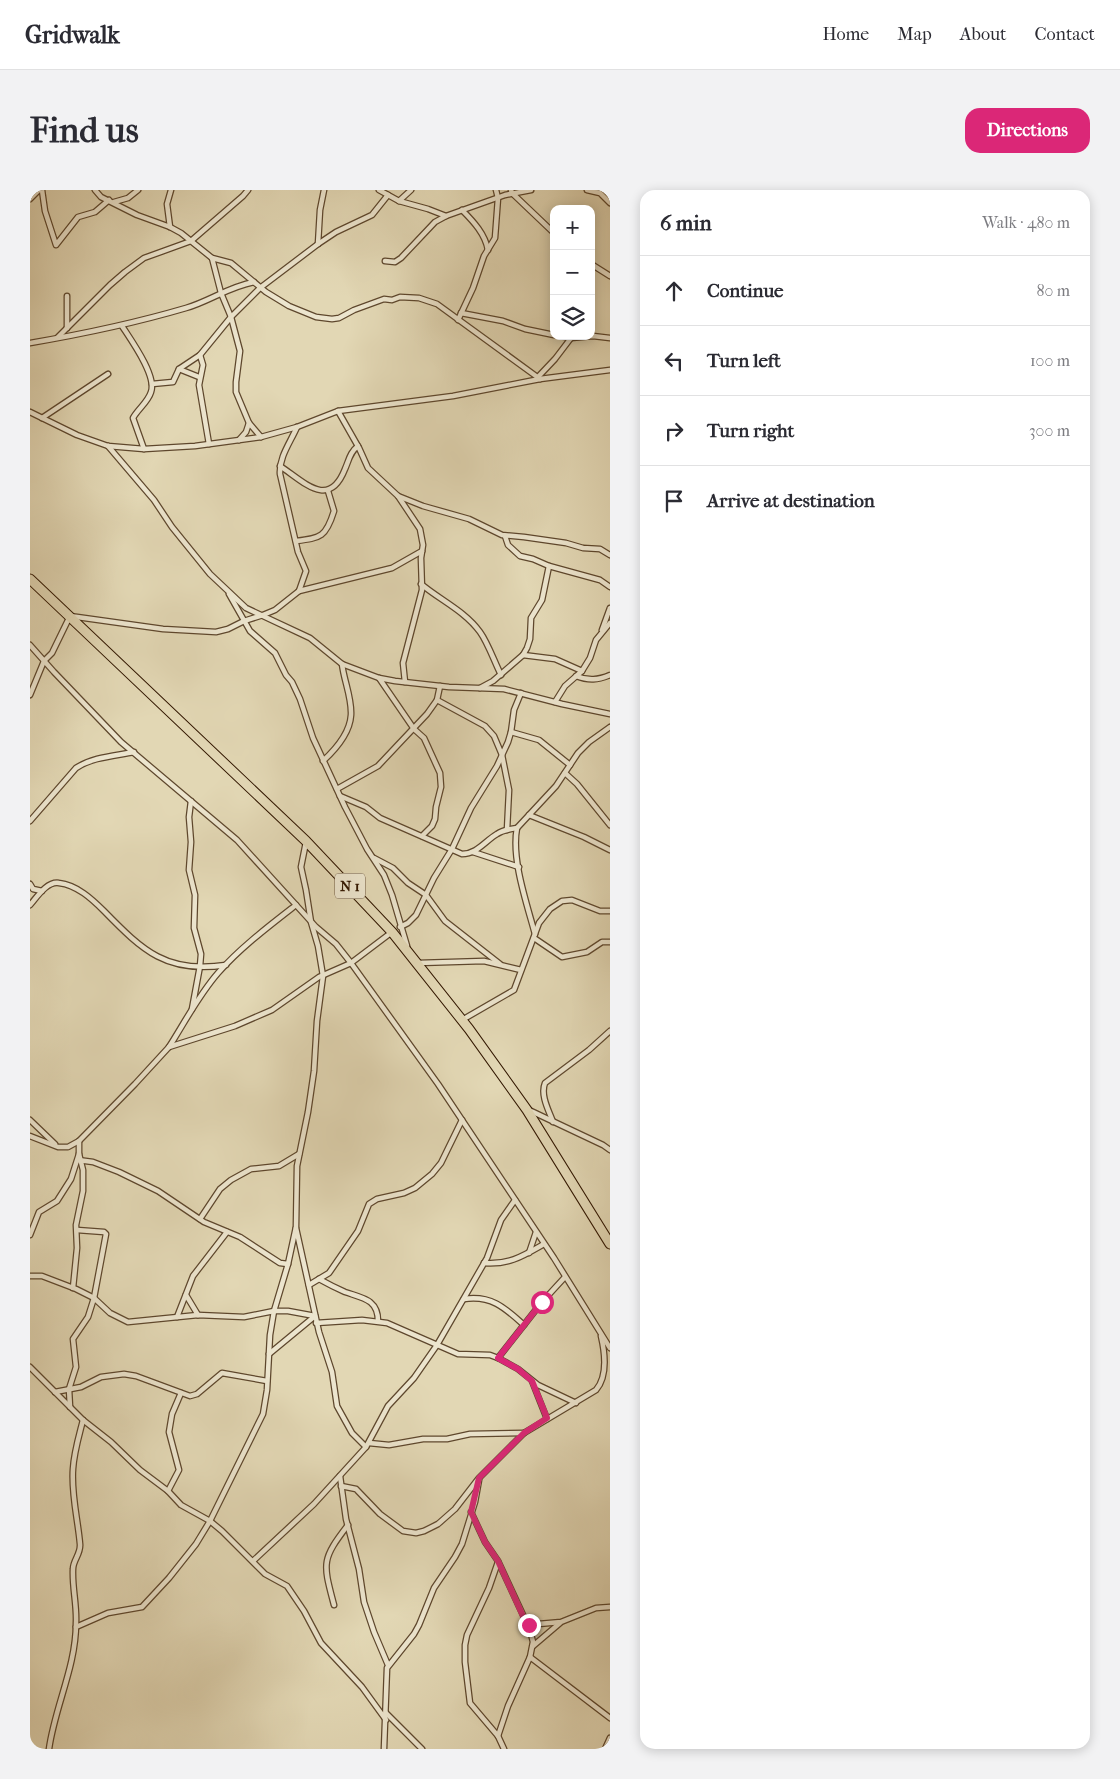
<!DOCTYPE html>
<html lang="en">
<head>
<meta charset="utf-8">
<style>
  body { margin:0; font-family:"IM FELL French Canon",serif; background:#f2f2f3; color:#2b2b33 }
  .controls { position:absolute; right:15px; top:15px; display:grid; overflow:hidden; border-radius:10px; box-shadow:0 2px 12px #0003 }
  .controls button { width:45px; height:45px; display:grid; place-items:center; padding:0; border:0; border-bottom:1px solid #e1e1e2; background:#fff; color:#2b2b33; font:25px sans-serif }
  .stop { position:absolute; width:15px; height:15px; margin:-11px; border:4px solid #db2777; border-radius:50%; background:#fff }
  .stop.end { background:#db2777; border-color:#fff; box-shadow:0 1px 5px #0008 }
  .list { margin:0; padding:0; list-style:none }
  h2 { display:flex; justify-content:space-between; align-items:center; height:65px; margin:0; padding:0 20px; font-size:21px }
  h2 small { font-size:16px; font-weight:400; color:#7c7c81 }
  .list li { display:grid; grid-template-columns:32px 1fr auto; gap:15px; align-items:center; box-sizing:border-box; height:70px; padding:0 20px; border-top:1px solid #e1e1e2 }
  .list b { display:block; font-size:19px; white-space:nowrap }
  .list em { font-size:16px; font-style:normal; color:#7c7c81 }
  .icon { flex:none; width:28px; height:28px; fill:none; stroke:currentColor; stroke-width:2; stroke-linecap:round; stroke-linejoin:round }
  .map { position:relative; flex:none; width:580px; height:1559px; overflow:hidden; border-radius:15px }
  header { display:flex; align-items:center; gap:30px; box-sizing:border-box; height:70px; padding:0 25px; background:#fff; border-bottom:1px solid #e1e1e2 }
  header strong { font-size:24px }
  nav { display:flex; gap:28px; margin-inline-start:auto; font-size:18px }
  .intro { display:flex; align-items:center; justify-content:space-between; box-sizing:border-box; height:120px; padding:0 30px }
  h1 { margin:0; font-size:35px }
  .button { padding:12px 22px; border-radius:15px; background:#db2777; color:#fff; font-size:18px; font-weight:700 }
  main { display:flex; gap:30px; padding:0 30px }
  aside { flex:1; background:#fff; border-radius:15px; box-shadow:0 2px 12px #0003 }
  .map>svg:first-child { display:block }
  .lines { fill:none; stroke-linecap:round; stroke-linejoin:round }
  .street-casing { stroke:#5e472d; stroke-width:7 }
  .highway-casing { stroke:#321700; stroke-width:11 }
  .street { stroke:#ece5ce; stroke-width:4.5 }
  .highway { stroke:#e2d7b4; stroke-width:9 }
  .route { stroke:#db2777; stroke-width:6 }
  .labels { text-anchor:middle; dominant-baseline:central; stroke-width:4.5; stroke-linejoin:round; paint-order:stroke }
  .shield { fill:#ece5ce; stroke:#6a553e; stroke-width:1 }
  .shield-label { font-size:15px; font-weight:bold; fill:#321700 }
</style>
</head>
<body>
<header>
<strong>Gridwalk</strong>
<nav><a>Home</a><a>Map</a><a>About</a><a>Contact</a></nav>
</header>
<div class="intro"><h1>Find us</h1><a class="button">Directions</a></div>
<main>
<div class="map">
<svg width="580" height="1559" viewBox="0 0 580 1559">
  <rect width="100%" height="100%" fill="#e2d7b4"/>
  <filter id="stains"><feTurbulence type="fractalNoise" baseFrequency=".004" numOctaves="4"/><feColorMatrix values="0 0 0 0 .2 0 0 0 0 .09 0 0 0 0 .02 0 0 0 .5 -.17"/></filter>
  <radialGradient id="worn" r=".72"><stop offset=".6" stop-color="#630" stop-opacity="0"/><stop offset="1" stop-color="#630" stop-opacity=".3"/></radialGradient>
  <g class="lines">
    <defs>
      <g id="street">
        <polyline points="12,0 15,21 26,55 48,27 65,22 79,10"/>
        <polyline points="65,0 71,7 107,25 140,37 151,43 182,68 201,73 236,102 259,116 286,127 302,129 309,128 324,120 354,109 362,110 370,107 389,108 407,114 510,189"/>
        <polyline points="349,0 369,11 398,19 416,26"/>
        <polyline points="481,0 482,3 524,43"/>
        <polyline points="557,0 570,3 580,13"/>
        <polyline points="0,9 9,0"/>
        <polyline points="369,11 381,0"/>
        <polyline points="84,12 98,8 108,0"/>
        <path d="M 432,20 C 444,32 455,44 458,60"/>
        <polyline points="140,37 137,14 141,0"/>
        <polyline points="288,54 290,20 294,0"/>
        <polyline points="182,68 191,103 201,127 210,161 206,192 206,202 219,233 231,247"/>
        <polyline points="355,71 365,72 371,68 405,32 416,26 475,5 501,0"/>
        <polyline points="561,74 580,86"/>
        <polyline points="37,106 37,138"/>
        <polyline points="431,123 473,131 495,139 524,145"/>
        <polyline points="428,130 443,98 454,66 465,48 468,8 466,0"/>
        <path d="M 92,136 C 101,150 127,186 121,202 C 118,212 108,219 103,228 L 114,259"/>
        <polyline points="530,146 541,148 563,146 580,148"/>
        <polyline points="28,147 80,95 95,82 114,68 161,51 213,6 218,0"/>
        <path d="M 0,153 C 53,144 105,133 156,118 C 180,111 198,97 224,92"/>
        <polyline points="170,165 173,175 169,195 179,254"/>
        <polyline points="149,179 169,187"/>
        <polyline points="508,187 525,169 541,148"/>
        <polyline points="122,194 143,192 149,179 170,165 201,127 230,98 288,54 306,42 342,25 358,5"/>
        <polyline points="308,221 329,258 338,278 368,306 393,316 439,329 472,345 494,347 536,353 553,358 570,359 580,365"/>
        <polyline points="0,222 47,245 78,256 114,259 165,256 231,247 267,237 308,221 423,206 510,189 580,180"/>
        <polyline points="12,228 78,184"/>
        <polyline points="209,250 216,242 219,233"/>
        <polyline points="78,256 124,310 142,337 180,384 197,400 216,418 280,448 312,474 349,488 365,491 419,497 474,499 532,514 580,524"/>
        <path d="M 250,276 C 274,292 299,320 315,279 C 319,270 320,262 328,256"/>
        <polyline points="368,306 390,339 393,355 391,368 392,400 373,473 375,492"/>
        <polyline points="475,346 478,355 490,366 503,369 519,376 570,390 580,397"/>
        <path d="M 266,351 C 291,348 296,347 304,321 L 298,301"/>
        <path d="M 391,394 C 410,410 435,421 450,442 C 458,453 464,471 471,485"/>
        <polyline points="269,401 362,378 392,361"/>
        <polyline points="199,404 220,441 245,463 256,485 262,492 270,509 283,548 315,617 337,659 354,685 362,705 377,756"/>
        <polyline points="572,440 580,418"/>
        <polyline points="0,455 24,482 91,552 207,650 286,737 306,754 321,773 408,894 524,1068 580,1158"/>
        <polyline points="493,465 525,469 552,481"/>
        <path d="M 546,486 C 559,491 568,490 580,485"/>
        <polyline points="349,488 384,539 394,548 410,583 411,597 406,617 405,629 402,636 392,646"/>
        <polyline points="450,498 463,491 493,465 497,458 500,449 501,428 512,410 519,376"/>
        <path d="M 0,505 L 14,471 L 22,463 L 40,426 L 133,439 L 186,442 L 198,439 L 214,431 L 233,425 L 245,420 L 269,401 L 276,381 L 268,362 L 250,284 C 249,267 260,253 267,237"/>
        <polyline points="407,510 455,536 464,546 472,565 479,600 477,640"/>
        <polyline points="525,512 535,496 552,481 560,468 566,450 580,433"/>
        <polyline points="481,542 509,550 540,575"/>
        <path d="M 293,571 C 306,559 320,542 321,525 C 322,508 314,491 312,474"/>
        <polyline points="535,583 547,594 580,635"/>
        <polyline points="307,599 348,576 397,524 407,510 410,496"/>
        <path d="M 310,606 L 336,617 L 350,628 L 432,664 C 447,664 455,651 467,644 C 473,640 479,639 487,638"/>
        <polyline points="161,611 159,627 161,652 159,680 165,705 164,738 171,764 170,776 162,819"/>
        <polyline points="499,625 554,647 580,660"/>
        <path d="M 0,631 L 46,578 C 63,567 84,566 104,562"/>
        <polyline points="443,662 489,677"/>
        <polyline points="344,668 363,678 378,693 396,705 415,731 470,774"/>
        <polyline points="0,694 3,699 12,701"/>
        <path d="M 0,715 C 7,707 17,691 29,693 C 47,695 62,709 74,721 C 113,761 137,784 196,775"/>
        <polyline points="370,737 378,733 386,725 404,688 422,659 441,618 467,576 478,552 481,542 484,520 491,503"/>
        <path d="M 505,744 C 497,714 481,669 487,638 L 526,596 L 548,563 L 559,552 L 580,537"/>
        <polyline points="504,748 532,767 557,762 572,752 580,752"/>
        <polyline points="388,773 454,771 491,780"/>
        <polyline points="432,830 484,800 509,733 520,719 532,711 542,710 570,721 580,721"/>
        <path d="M 139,857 C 155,832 168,806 188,783 C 210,758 239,736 266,715"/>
        <polyline points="501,921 573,955 580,960"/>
        <polyline points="0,930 25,954"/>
        <path d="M 523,932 C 519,921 510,905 515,893 L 559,860 L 580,841"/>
        <polyline points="0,946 28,957 38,957 49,951 105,894 139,857 205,836 242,820 289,787 321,773 362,742"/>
        <polyline points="48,970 63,972 89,982 128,1001 174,1032 210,1047 250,1073 258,1074"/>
        <polyline points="170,1029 190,999 201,990 221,979 249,976 269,964"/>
        <polyline points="266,1038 289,1142 302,1182 307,1216 322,1243 336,1257"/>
        <polyline points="0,1045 9,1022 27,1011 41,989 49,964 49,951"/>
        <polyline points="499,1063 506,1042"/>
        <path d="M 454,1073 C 479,1075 493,1066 514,1054"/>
        <polyline points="0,1086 12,1086 46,1099 64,1108 80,1123 98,1132 168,1125 214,1127 244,1121 258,1121 285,1126"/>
        <path d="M 289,1089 C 298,1094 306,1098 315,1102 C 332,1108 348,1109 348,1131"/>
        <polyline points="279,1095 299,1083 328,1041 339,1014 347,1009 374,1003 385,998 402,984 411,973 432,930"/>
        <polyline points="43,1098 47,1058 46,1035 53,1001 53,980 49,964"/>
        <polyline points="156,1105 168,1125"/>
        <path d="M 434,1109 C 462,1105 475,1118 494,1135"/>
        <polyline points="147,1127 163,1086 197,1042"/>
        <polyline points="286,1133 332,1130 357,1133 428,1164 460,1165 468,1168 488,1179 508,1195 546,1213"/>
        <polyline points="239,1164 285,1126"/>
        <polyline points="468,1168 512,1112 535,1087"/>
        <polyline points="0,1177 53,1230 81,1252 110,1280 138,1301 151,1315 180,1331 192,1341 235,1384 257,1396 274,1421 291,1453 332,1497 356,1530"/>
        <polyline points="502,1191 517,1229"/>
        <polyline points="25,1202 51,1197 71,1187 94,1184 106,1186 160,1206 167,1204 192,1183 237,1191"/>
        <polyline points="40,1217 39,1199 46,1177 43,1149 58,1127 64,1108 76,1044 74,1042 47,1040"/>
        <polyline points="339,1253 359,1255 393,1249 417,1249 440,1244 494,1243"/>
        <polyline points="310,1286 316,1329 329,1379 334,1412 344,1442 358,1475"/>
        <path d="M 311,1296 L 326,1299 L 350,1324 L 373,1341 L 386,1343 L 394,1341 L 408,1334 L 425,1319 L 449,1288 L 494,1243 L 566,1200 C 578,1186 575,1163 571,1146"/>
        <polyline points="138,1301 149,1280 139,1242 142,1224 151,1203"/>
        <polyline points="441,1322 455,1352 468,1371 500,1440 503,1452 500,1467 478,1516 468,1546"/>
        <polyline points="223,1371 284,1314 336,1257 358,1216 384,1188 407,1155 457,1068 471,1030 485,1010"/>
        <polyline points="468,1372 459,1398 437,1445 435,1455 435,1472 440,1513 468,1546 474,1559"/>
        <path d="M 304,1415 C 293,1373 291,1370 318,1335"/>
        <polyline points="497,1435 531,1432 566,1418 580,1417"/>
        <polyline points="46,1437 78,1423 112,1417 139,1388 166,1354 180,1331 233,1224 237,1200 240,1145 244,1121 258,1074 266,1037 267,976 278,922 284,881 287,831 293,786 288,756 281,732 276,700 271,677 276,652"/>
        <polyline points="503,1456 530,1433"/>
        <polyline points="500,1467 580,1528"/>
        <polyline points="356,1523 392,1559"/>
        <path d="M 19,1559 C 25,1516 46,1477 46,1433 C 47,1415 42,1397 43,1379 C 43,1370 51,1364 50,1354 C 48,1330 41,1304 43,1279 C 44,1262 49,1246 53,1230"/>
        <polyline points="354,1559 357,1478 384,1444 389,1435 404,1398 425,1367 432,1354 445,1312 449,1290"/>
        <polyline points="575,1559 580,1548"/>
      </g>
      <polyline id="highway" points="0,389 276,651 362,742 439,839 497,920 580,1054"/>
    </defs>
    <use href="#street" class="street-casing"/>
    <use href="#highway" class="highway-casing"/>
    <use href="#street" class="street"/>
    <use href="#highway" class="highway"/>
  </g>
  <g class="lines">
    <polyline class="route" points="499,1435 497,1435 493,1426 468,1371 455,1352 441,1322 449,1288 494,1243 517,1228 502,1191 488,1179 468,1168 512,1112"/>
  </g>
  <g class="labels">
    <rect class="shield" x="305" y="683.5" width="30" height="25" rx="4"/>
    <g class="shield-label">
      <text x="320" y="696">N 1</text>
    </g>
  </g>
  <rect width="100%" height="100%" filter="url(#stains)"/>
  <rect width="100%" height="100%" fill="url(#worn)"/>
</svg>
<div class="controls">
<button>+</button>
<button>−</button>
<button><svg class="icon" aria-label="layers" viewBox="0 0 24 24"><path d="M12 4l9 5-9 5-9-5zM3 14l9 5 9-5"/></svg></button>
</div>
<div class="stop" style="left:512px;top:1112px"></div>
<div class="stop end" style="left:499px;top:1435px"></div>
</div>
<aside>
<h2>6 min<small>Walk · 480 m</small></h2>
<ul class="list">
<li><svg class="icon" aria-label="ahead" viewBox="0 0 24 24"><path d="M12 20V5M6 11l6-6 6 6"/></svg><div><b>Continue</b></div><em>80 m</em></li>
<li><svg class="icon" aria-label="left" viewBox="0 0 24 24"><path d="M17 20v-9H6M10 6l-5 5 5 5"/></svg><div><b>Turn left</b></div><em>100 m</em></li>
<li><svg class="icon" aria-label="right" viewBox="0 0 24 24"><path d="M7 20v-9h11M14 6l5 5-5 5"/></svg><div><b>Turn right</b></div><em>300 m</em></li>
<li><svg class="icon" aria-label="arrive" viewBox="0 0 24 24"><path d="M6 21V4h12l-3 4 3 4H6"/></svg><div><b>Arrive at destination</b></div></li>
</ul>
</aside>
</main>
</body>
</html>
